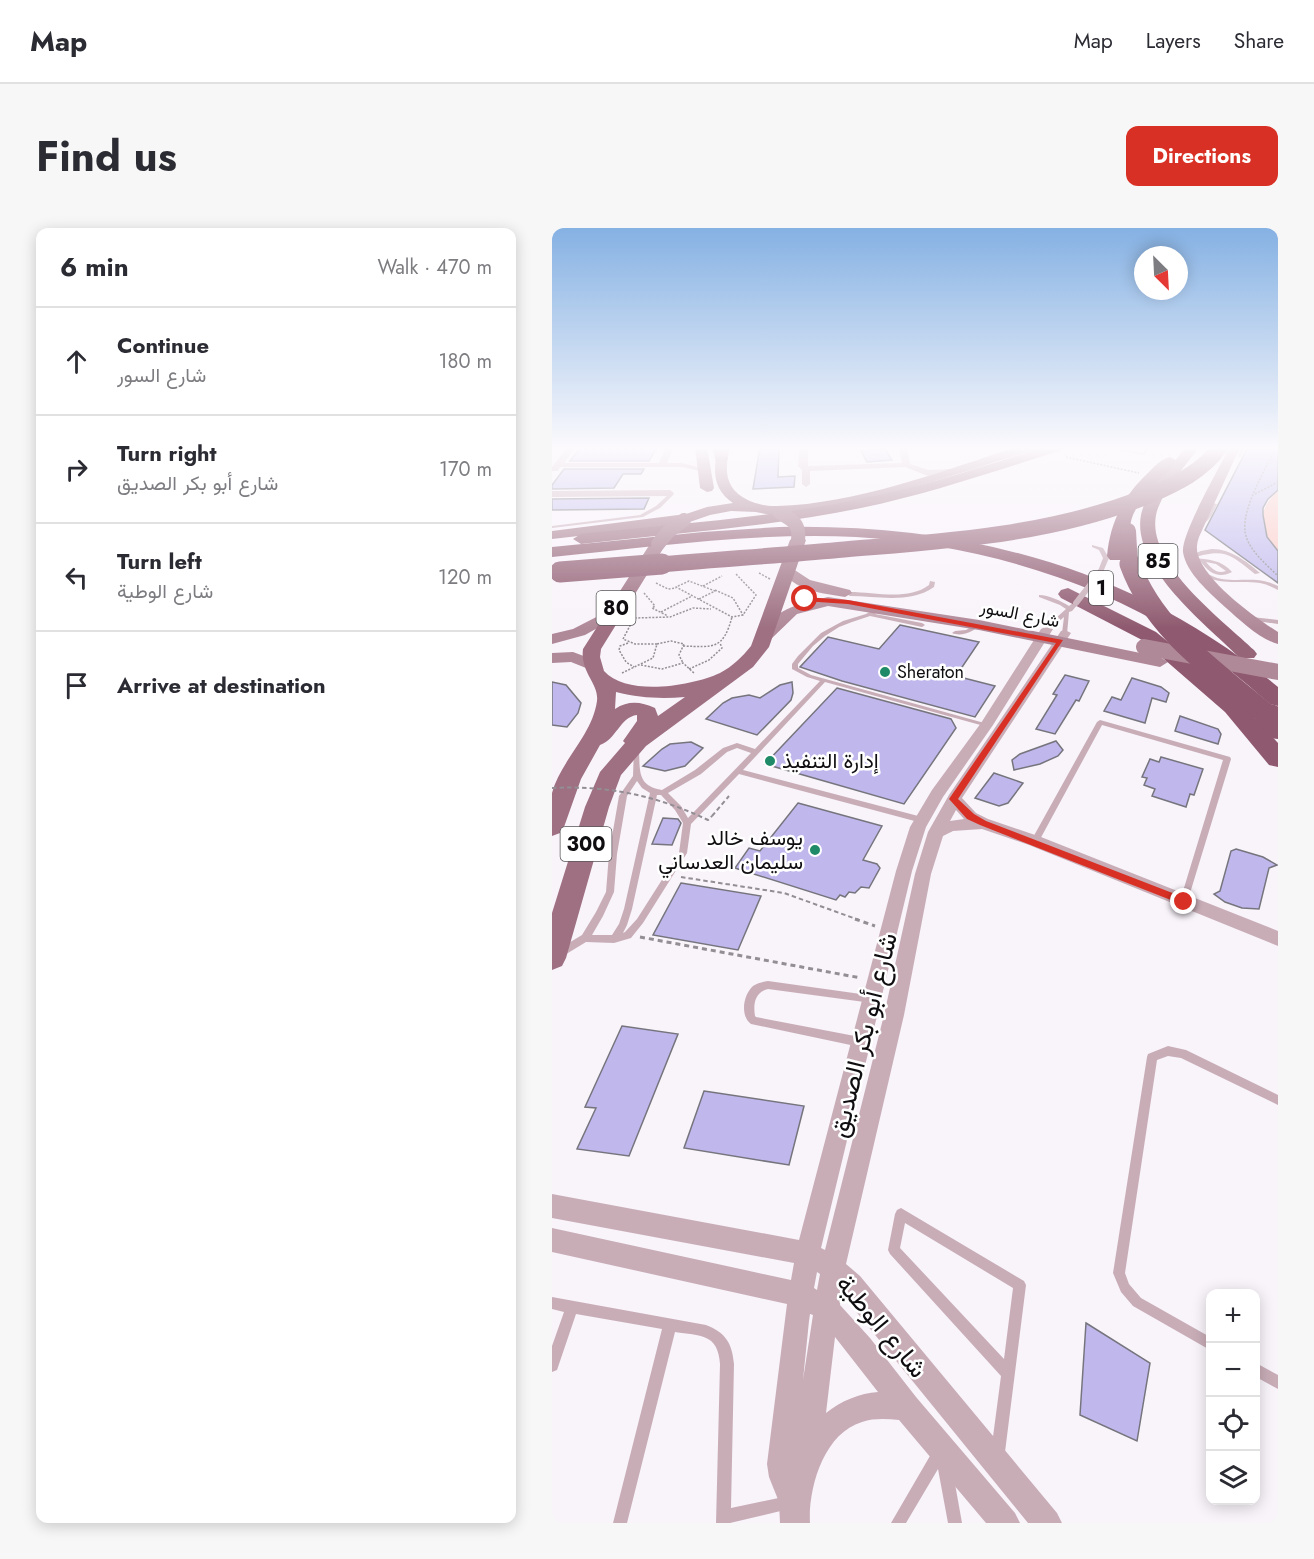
<!DOCTYPE html>
<html lang="en">
<head>
<meta charset="utf-8">
<style>
  body { margin:0; font-family:Jost,Vazirmatn,sans-serif; background:#f7f7f7; color:#2b2b33 }
  .controls { position:absolute; right:18px; bottom:18px; display:grid; overflow:hidden; border-radius:12px; box-shadow:0 3px 15px #0003 }
  .controls button { width:54px; height:54px; display:grid; place-items:center; padding:0; border:0; border-bottom:2px solid #e1e1e2; background:#fff; color:#2b2b33; font:30px sans-serif }
  .compass { position:absolute; left:582px; top:18px; width:54px; height:54px; border-radius:50%; background:#fff; box-shadow:0 3px 15px #0003; rotate:156deg }
  .stop { position:absolute; width:18px; height:18px; margin:-14px; border:4px solid #d93025; border-radius:50%; background:#fff }
  .stop.end { background:#d93025; border-color:#fff; box-shadow:0 2px 6px #0008 }
  .list { margin:0; padding:0; list-style:none }
  h2 { display:flex; justify-content:space-between; align-items:center; height:78px; margin:0; padding:0 24px; font-size:26px }
  h2 small { font-size:20px; font-weight:400; color:#7c7c81 }
  .list li { display:grid; grid-template-columns:39px 1fr auto; gap:18px; align-items:center; box-sizing:border-box; height:108px; padding:0 24px; border-top:2px solid #e1e1e2 }
  .list b { display:block; font-size:22px; white-space:nowrap }
  .list p { margin:0; font-size:20px; white-space:nowrap; color:#7c7c81 }
  .list em { font-size:20px; font-style:normal; color:#7c7c81 }
  .icon { flex:none; width:33px; height:33px; fill:none; stroke:currentColor; stroke-width:2; stroke-linecap:round; stroke-linejoin:round }
  .map { position:relative; flex:none; width:726px; height:1295px; overflow:hidden; border-radius:12px }
  header { display:flex; align-items:center; gap:36px; box-sizing:border-box; height:84px; padding:0 30px; background:#fff; border-bottom:2px solid #e1e1e2 }
  header strong { font-size:28px }
  nav { display:flex; gap:33px; margin-inline-start:auto; font-size:21px }
  .intro { display:flex; align-items:center; justify-content:space-between; box-sizing:border-box; height:144px; padding:0 36px }
  h1 { margin:0; font-size:42px }
  .button { padding:15px 27px; border-radius:12px; background:#d93025; color:#fff; font-size:21px; font-weight:700 }
  main { display:flex; gap:36px; padding:0 36px }
  aside { flex:1; background:#fff; border-radius:12px; box-shadow:0 3px 15px #0003 }
  .map>svg:first-child { display:block }
  .green { fill:#fccac4 }
  .building { fill:#c0b8ed; stroke:#76757d; stroke-width:1.5 }
  .lines { fill:none; stroke-linecap:round; stroke-linejoin:round }
  .path-far2 { stroke:#928e93; stroke-width:1.5; stroke-dasharray:2 1.5; stroke-linecap:butt }
  .path-far1 { stroke:#928e93; stroke-width:2; stroke-dasharray:4.5 3; stroke-linecap:butt }
  .path { stroke:#928e93; stroke-width:3; stroke-dasharray:5 4; stroke-linecap:butt }
  .service { fill:#c8adb7; fill-rule:evenodd }
  .minor { fill:#c8adb7; fill-rule:evenodd }
  .secondary { fill:#b08998; fill-rule:evenodd }
  .primary { fill:#9e7082; fill-rule:evenodd }
  .trunk { fill:#966578; fill-rule:evenodd }
  .motorway { fill:#8f5a6f; fill-rule:evenodd }
  .path-bridge-far1 { stroke:#928e93; stroke-width:1.5; stroke-dasharray:2 1.5; stroke-linecap:butt }
  .path-bridge { stroke:#928e93; stroke-width:2; stroke-dasharray:4.5 3; stroke-linecap:butt }
  .service-bridge { stroke:#c8adb7; stroke-width:6 }
  .secondary-bridge { stroke:#b08998; stroke-width:16 }
  .primary-bridge { stroke:#9e7082; stroke-width:14 }
  .motorway-bridge-far2 { stroke:#8f5a6f; stroke-width:16 }
  .motorway-bridge-far1 { stroke:#8f5a6f; stroke-width:21 }
  .motorway-bridge { stroke:#8f5a6f; stroke-width:28 }
  .route { fill:#d93025 }
  .poi-dot { fill:#1f8a67; stroke:#fff; stroke-width:2 }
  .labels { text-anchor:middle; dominant-baseline:central; stroke-width:5; stroke-linejoin:round; paint-order:stroke }
  .far-street-label { font-size:18px; fill:#0f0d10; stroke:#fff }
  .far-poi-label { font-size:18px; fill:#0f0d10; stroke:#fff; text-anchor:start }
  .shield { fill:#fff; stroke:#575658; stroke-width:1.5 }
  .shield-label { font-size:20px; font-weight:bold; fill:#0f0d10 }
  .poi-label { font-size:21px; fill:#0f0d10; stroke:#fff; text-anchor:start }
  .near-street-label { font-size:26px; fill:#0f0d10; stroke:#fff }
</style>
</head>
<body>
<header>
<strong>Map</strong>
<nav><a>Map</a><a>Layers</a><a>Share</a></nav>
</header>
<div class="intro"><h1>Find us</h1><a class="button">Directions</a></div>
<main>
<aside>
<h2>6 min<small>Walk · 470 m</small></h2>
<ul class="list">
<li><svg class="icon" aria-label="ahead" viewBox="0 0 24 24"><path d="M12 20V5M6 11l6-6 6 6"/></svg><div><b>Continue</b><p>شارع السور</p></div><em>180 m</em></li>
<li><svg class="icon" aria-label="right" viewBox="0 0 24 24"><path d="M7 20v-9h11M14 6l5 5-5 5"/></svg><div><b>Turn right</b><p>شارع أبو بكر الصديق</p></div><em>170 m</em></li>
<li><svg class="icon" aria-label="left" viewBox="0 0 24 24"><path d="M17 20v-9H6M10 6l-5 5 5 5"/></svg><div><b>Turn left</b><p>شارع الوطية</p></div><em>120 m</em></li>
<li><svg class="icon" aria-label="arrive" viewBox="0 0 24 24"><path d="M6 21V4h12l-3 4 3 4H6"/></svg><div><b>Arrive at destination</b></div></li>
</ul>
</aside>
<div class="map">
<svg width="726" height="1295" viewBox="0 0 726 1295">
  <rect width="100%" height="100%" fill="#f9f3fa"/>
  <path class="green" d="M 726,263 L 726,323 C 707,302 704,282 726,263 Z"/>
  <g class="building">
    <polygon points="29,219 105,219 97,233 18,233"/>
    <polygon points="208,219 227,219 226,249 243,248 242,259 201,261"/>
    <polygon points="696,219 726,219 726,262 716,271 711,280 711,287 715,309 726,323 726,355 653,302"/>
    <polygon points="333,221 340,232 315,234 309,223"/>
    <polygon points="12,241 92,241 89,246 71,246 62,260 0,261 0,257"/>
    <polygon points="97,270 92,281 0,282 0,271"/>
    <polygon points="348,397 427,414 404,448 443,458 423,489 290,453 248,439 276,409 327,421"/>
    <polygon points="513,447 537,453 527,473 524,472 503,506 484,501 505,467 501,466"/>
    <polygon points="580,450 609,459 617,465 614,474 600,470 593,495 552,483 560,469 569,472"/>
    <polygon points="0,454 14,457 29,475 26,485 15,499 0,497"/>
    <polygon points="240,454 241,465 239,472 205,507 154,491 171,475 180,470 197,467 208,470 228,457"/>
    <polygon points="285,460 399,491 404,500 352,576 213,536"/>
    <polygon points="628,488 666,501 669,506 666,516 623,503"/>
    <polygon points="504,513 511,522 506,528 488,536 462,542 460,532 468,526"/>
    <polygon points="139,514 151,520 133,538 113,543 91,538 110,521 118,516"/>
    <polygon points="609,529 651,541 642,567 638,566 634,579 600,568 603,561 592,557 595,550 590,549 598,531 607,534"/>
    <polygon points="442,545 471,555 456,575 447,578 423,570"/>
    <polygon points="246,575 330,598 311,632 325,636 328,640 317,660 309,659 303,665 297,664 293,669 288,667 284,672 183,640 197,620 208,623"/>
    <polygon points="111,590 126,591 129,595 120,617 100,616"/>
    <polygon points="684,621 711,629 725,637 717,640 707,681 690,680 673,674 662,666 668,663 679,623"/>
    <polygon points="129,655 209,668 186,722 101,707"/>
    <polygon points="70,798 126,806 77,928 25,921 44,880 33,879"/>
    <polygon points="152,863 252,878 237,937 132,920"/>
    <polygon points="534,1095 598,1135 585,1213 528,1187"/>
  </g>
  <g class="lines">
    <g class="path-far2">
      <path d="M 724,219 C 714,240 690,280 693,303 C 695,321 714,336 726,348"/>
      <polyline points="514,229 587,245"/>
      <polyline points="703,266 726,254"/>
      <polyline points="207,345 218,351"/>
      <polyline points="104,355 116,361 124,360"/>
      <polyline points="151,358 170,348"/>
      <polyline points="163,362 181,370 191,387"/>
      <polyline points="92,365 103,378 100,380 116,388"/>
      <polyline points="147,371 163,363 137,353 124,359 180,389 191,387 204,367 183,345"/>
      <polyline points="109,384 140,368"/>
      <polyline points="76,415 68,418 67,422 74,434 82,439"/>
      <polyline points="105,416 83,416 71,411 82,390 118,389 141,380 159,381"/>
      <path d="M 131,418 C 162,419 171,422 180,389"/>
      <polyline points="89,437 110,441 131,435 143,446"/>
      <polyline points="137,441 157,432 170,420 168,415"/>
      <polyline points="70,445 101,430 105,416 119,413 132,416 127,427 131,435"/>
    </g>
    <g class="path-far1">
      <polyline points="160,588 177,568"/>
      <polyline points="129,649 232,665 307,692"/>
    </g>
    <g class="path">
      <polyline points="303,691 323,698"/>
      <polyline points="88,709 309,750"/>
    </g>
    <g class="service">
      <polygon points="548,219 556,219 591,225 595,219 599,219 592,227"/>
      <polygon points="690,219 694,219 688,229 686,229"/>
      <polygon points="116,264 122,266 108,280 91,289 0,300 0,298 88,287 104,278 117,266"/>
      <path d="M 661,275 L 665,276 C 660,287 657,296 644,298 L 644,296 L 653,291 Z"/>
      <polygon points="540,317 551,320 557,330 551,344 546,343 551,330 547,322 540,319"/>
      <path d="M 660,321 C 679,321 694,333 708,345 L 703,346 C 678,326 673,320 640,330 L 637,328 L 649,323 Z"/>
      <path d="M 641,330 C 656,331 670,332 680,344 C 667,351 657,345 649,334 L 639,333 L 638,332 ZM 654,334 L 664,336 L 674,343 C 665,346 660,341 654,334 Z"/>
      <path d="M 652,344 C 658,347 663,350 670,351 C 689,354 707,348 726,358 L 726,362 C 720,359 714,356 708,355 C 686,352 671,358 650,347 L 649,346 Z"/>
      <path d="M 378,353 L 383,354 L 382,359 C 358,376 325,368 298,368 L 295,366 L 298,364 C 323,364 356,373 377,357 Z"/>
      <path d="M 487,367 C 497,367 509,373 517,378 L 522,374 L 526,374 L 527,375 L 520,383 L 517,384 L 515,406 L 510,405 L 512,389 L 497,402 L 493,402 L 493,400 L 514,381 L 508,377 L 487,369 Z"/>
      <path d="M 328,378 L 331,380 L 323,386 L 370,395 L 373,397 L 370,399 L 318,388 L 300,394 L 287,399 L 273,408 L 261,418 L 246,436 L 246,440 L 259,447 L 436,496 L 436,498 L 432,498 L 273,454 L 191,542 L 370,589 L 374,592 L 373,594 L 370,595 L 187,546 L 139,596 L 135,625 L 91,695 L 79,710 L 62,715 L 34,714 L 11,728 L 8,729 L 5,728 L 3,725 L 5,722 L 30,707 L 44,684 L 54,664 L 57,626 L 67,568 L 81,548 L 82,520 L 84,520 L 87,522 C 88,542 85,558 110,562 L 143,542 L 171,520 L 185,515 L 203,521 L 268,453 L 255,449 L 240,441 L 240,436 L 246,428 L 269,405 L 291,393 L 314,386 ZM 185,520 L 199,525 L 136,590 L 129,578 L 116,565 L 149,546 L 175,524 ZM 85,553 L 90,560 L 98,565 L 72,681 L 67,696 L 60,707 L 40,707 L 51,688 L 62,664 L 65,626 L 75,568 ZM 105,567 L 109,567 L 123,582 L 131,595 L 127,625 L 85,691 L 73,704 L 71,705 L 75,697 L 80,681 Z"/>
      <polygon points="700,389 726,392 726,396 698,392 698,390"/>
      <path d="M 426,395 L 428,396 L 428,398 C 419,404 410,409 400,405 L 403,403 L 414,402 Z"/>
      <polygon points="548,492 678,529 679,531 635,675 629,675 628,673 671,532 550,497 486,615 480,615 479,613 545,494"/>
      <path d="M 216,753 L 323,768 L 325,771 L 323,774 L 320,775 L 216,761 C 203,764 201,776 203,788 L 204,789 L 308,809 L 312,811 L 313,814 L 312,817 L 308,819 L 199,796 C 188,788 191,767 201,758 C 206,755 211,754 216,753 Z"/>
      <polygon points="616,818 634,822 726,867 726,877 629,830 616,828 605,832 573,1045 577,1056 589,1070 658,1109 658,1122 581,1078 569,1064 561,1045 595,829 596,826"/>
      <path d="M 349,980 L 472,1053 L 474,1057 L 453,1224 L 451,1229 L 446,1231 L 441,1229 L 439,1224 L 449,1148 L 338,1026 L 336,1022 L 343,986 L 345,982 ZM 353,995 L 461,1060 L 452,1131 L 348,1020 Z"/>
      <path d="M 0,1069 L 154,1097 C 174,1105 180,1115 182,1136 L 179,1280 L 236,1268 L 241,1270 L 243,1275 L 241,1280 L 178,1295 L 164,1295 L 168,1136 C 166,1105 148,1108 123,1104 L 75,1295 L 61,1295 L 110,1101 L 24,1086 L 5,1142 L 0,1144 L 0,1118 L 12,1084 L 0,1081 Z"/>
      <polygon points="704,1135 726,1147 726,1161 704,1149"/>
      <polygon points="387,1219 392,1221 394,1226 391,1233 393,1232 398,1234 400,1239 410,1295 396,1295 386,1241 354,1295 339,1295 382,1221"/>
    </g>
    <g class="minor">
      <polygon points="16,219 24,219 12,235 107,235 114,219 122,219 115,235 130,235 157,242 153,244 130,239 8,239 6,243 0,243 0,239"/>
      <polygon points="248,219 256,219 256,238 350,235 347,219 355,219 358,236 377,242 398,241 402,243 376,248 353,239 258,243 258,256 254,259 250,256 250,242 246,238"/>
      <polygon points="0,263 118,262 122,265 118,268 0,269"/>
      <path d="M 495,398 L 501,401 L 441,497 L 391,569 L 374,599 L 360,643 L 269,1020 L 273,1022 L 332,787 L 363,646 L 376,604 L 397,567 L 509,403 L 513,402 L 519,405 L 410,570 L 424,585 L 436,591 L 489,609 L 726,703 L 726,718 L 477,617 L 430,601 L 401,603 L 391,608 L 379,646 L 352,787 L 294,1036 L 308,1048 L 505,1285 L 510,1295 L 476,1295 L 289,1065 L 288,1077 L 318,1110 L 364,1169 L 463,1285 L 468,1295 L 434,1295 L 347,1192 C 335,1191 322,1190 310,1194 C 272,1205 256,1260 258,1295 L 228,1295 L 227,1274 L 217,1249 L 215,1236 L 235,1076 L 0,1024 L 0,1000 L 239,1052 L 242,1035 L 0,990 L 0,966 L 247,1012 L 344,643 L 358,599 L 380,562 L 429,495 L 489,401 ZM 404,582 L 412,591 L 398,593 ZM 265,1044 L 268,1046 L 265,1062 L 262,1060 ZM 258,1086 L 261,1087 L 251,1152 L 257,1093 ZM 283,1109 L 326,1164 C 308,1165 289,1173 274,1185 Z"/>
    </g>
    <g class="secondary">
      <path d="M 678,219 L 688,219 L 647,309 C 645,315 644,321 646,327 C 655,355 702,389 726,404 L 726,416 C 707,411 688,392 673,379 C 658,365 634,345 631,324 C 629,306 668,238 678,219 Z"/>
      <path d="M 235,337 L 258,352 L 298,362 L 300,365 L 293,369 C 269,365 243,363 228,341 Z"/>
      <path d="M 276,369 L 427,392 L 608,429 L 616,434 L 608,439 L 427,402 L 276,378 L 245,386 L 218,412 L 206,412 L 204,409 C 224,381 244,376 276,369 Z"/>
      <polygon points="60,381 65,383 68,386 65,389 33,407 0,416 0,406 21,401"/>
      <polygon points="21,424 45,433 47,437 39,442 19,434 0,435 0,425"/>
    </g>
    <g class="primary">
      <polygon points="143,219 155,219 162,260 160,263 155,264 148,260"/>
      <path d="M 166,219 L 178,219 C 175,232 172,247 180,259 C 188,272 210,279 225,278 C 304,276 390,243 465,219 L 483,219 L 481,222 C 400,248 319,276 235,286 L 228,289 L 204,284 L 179,283 L 158,287 L 132,296 L 0,311 L 0,303 L 134,286 L 155,279 L 181,275 C 160,261 161,241 166,219 Z"/>
      <path d="M 246,307 L 254,312 L 217,419 L 201,439 L 94,518 L 69,547 L 57,579 L 14,730 L 10,738 L 0,742 L 0,685 L 33,579 L 48,544 L 73,515 L 71,513 L 85,493 L 85,487 C 68,489 64,512 48,517 L 29,551 L 12,599 L 8,605 L 0,608 C 0,595 0,578 0,565 C 9,532 40,508 45,473 C 47,455 28,445 31,421 L 98,316 L 106,311 L 114,316 L 49,421 L 48,429 L 52,443 C 75,469 140,458 168,445 C 181,438 190,429 199,418 L 238,312 ZM 64,464 C 88,470 109,471 133,469 L 106,488 L 103,480 C 89,474 77,472 63,481 Z"/>
    </g>
    <g class="trunk">
      <path d="M 492,219 L 511,219 L 510,222 C 443,243 377,266 309,280 C 217,299 122,305 29,316 L 21,311 L 29,306 C 122,296 217,290 309,271 C 371,259 432,238 492,219 Z"/>
      <path d="M 634,219 L 647,219 C 633,239 615,257 606,280 C 587,331 670,391 702,422 L 705,426 L 702,430 L 688,430 C 656,398 579,339 589,287 C 594,262 619,239 634,219 Z"/>
    </g>
    <g class="motorway">
      <polygon points="160,219 174,219 176,231 174,234 164,234"/>
      <path d="M 618,229 L 625,233 C 611,252 591,264 581,287 C 576,299 576,324 570,332 L 558,332 L 555,328 C 558,295 571,268 596,245 C 602,239 609,231 618,229 Z"/>
      <path d="M 227,299 C 412,295 582,339 726,459 L 726,478 L 718,476 C 689,451 660,426 628,407 C 530,347 417,316 304,309 C 203,304 100,319 0,329 L 0,319 L 151,304 Z"/>
      <polygon points="516,360 604,404 689,474 726,515 726,539 717,537 673,484 590,412 509,370 506,366 509,362"/>
    </g>
    <polyline class="path-bridge-far1" points="607,347 624,346"/>
    <path class="path-bridge" d="M 0,560 C 56,557 106,568 156,592 L 160,588"/>
    <polyline class="service-bridge" points="524,375 549,343"/>
    <polyline class="secondary-bridge" points="592,419 726,444"/>
    <g class="primary-bridge">
      <path d="M 228,285 C 241,292 248,296 246,312"/>
      <polyline points="106,316 116,304 132,292"/>
    </g>
    <g class="motorway-bridge-far2">
      <polyline points="576,303 578,338"/>
      <path d="M 91,338 C 156,332 221,328 286,322 C 391,313 499,308 598,267 C 624,256 651,243 668,219"/>
    </g>
    <g class="motorway-bridge-far1">
      <path d="M 578,336 C 603,405 667,445 720,491"/>
      <polyline points="8,344 110,336"/>
    </g>
    <polyline class="motorway-bridge" points="718,490 726,497"/>
  </g>
  <linearGradient id="sky" x2="0" y2="1"><stop stop-color="#85b1e3"/><stop offset="0.55" stop-color="#fcfafd"/><stop offset="1" stop-color="#fcfafd" stop-opacity="0"/></linearGradient>
  <rect width="726" height="400" fill="url(#sky)"/>
  <polygon class="route" points="253,369 296,372 511,412 406,571 422,586 434,593 636,671 636,676 629,676 428,597 415,591 397,571 504,415 296,376 251,373"/>
  <g class="poi-dot">
    <circle cx="333" cy="444" r="6"/>
    <circle cx="218" cy="533" r="6"/>
    <circle cx="263" cy="622" r="6"/>
  </g>
  <g class="labels">
    <g class="far-street-label">
      <text transform="translate(468 386) rotate(11)">شارع السور</text>
    </g>
    <g class="far-poi-label">
      <text x="345" y="444">Sheraton</text>
    </g>
    <g class="shield">
      <rect x="586.5" y="316" width="39" height="34" rx="4.5"/>
      <rect x="537" y="343" width="24" height="34" rx="4.5"/>
      <rect x="44.5" y="363" width="39" height="34" rx="4.5"/>
      <rect x="8.5" y="599" width="51" height="34" rx="4.5"/>
    </g>
    <g class="shield-label">
      <text x="606" y="333">85</text>
      <text x="549" y="360">1</text>
      <text x="64" y="380">80</text>
      <text x="34" y="616">300</text>
    </g>
    <g class="poi-label">
      <text x="230" y="533">إدارة التنفيذ</text>
      <text x="251" y="610" text-anchor="end">يوسف خالد<tspan x="251" dy="24">سليمان العدساني</tspan></text>
    </g>
    <g class="near-street-label">
      <text transform="translate(311 807) rotate(-76)">شارع أبو بكر الصديق</text>
      <text transform="translate(330 1098) rotate(50)">شارع الوطية</text>
    </g>
  </g>
</svg>
<div class="controls">
<button>+</button>
<button>−</button>
<button><svg class="icon" aria-label="locate" viewBox="0 0 24 24"><circle cx="12" cy="12" r="6"/><path d="M12 2v4M12 18v4M2 12h4M18 12h4"/></svg></button>
<button><svg class="icon" aria-label="layers" viewBox="0 0 24 24"><path d="M12 4l9 5-9 5-9-5zM3 14l9 5 9-5"/></svg></button>
</div>
<svg class="compass" viewBox="-18 -18 36 36"><path d="M0-13l5 13h-10z" fill="#e53935"/><path d="M0 13l5-13h-10z" fill="#7c7c81"/></svg>
<div class="stop" style="left:253px;top:371px"></div>
<div class="stop end" style="left:632px;top:674px"></div>
</div>
</main>
</body>
</html>
